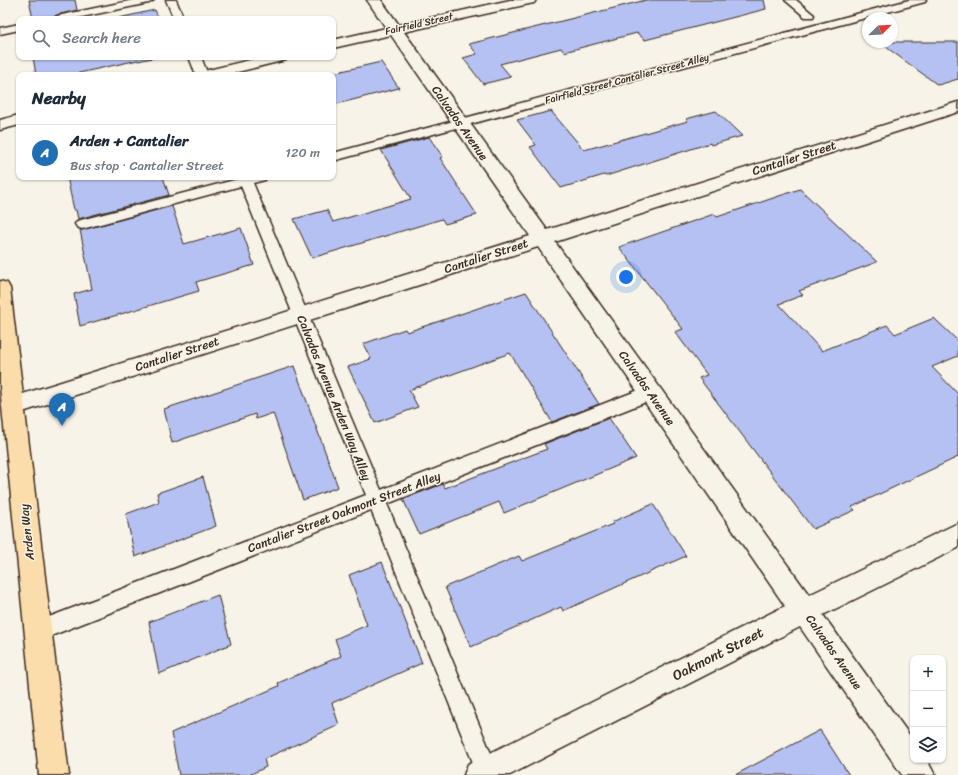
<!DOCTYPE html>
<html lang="en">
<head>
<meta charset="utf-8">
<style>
  body { margin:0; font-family:Sriracha,sans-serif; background:#f2f2f3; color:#1f2937 }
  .controls { position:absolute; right:12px; bottom:12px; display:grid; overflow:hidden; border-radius:8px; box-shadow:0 1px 3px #0004 }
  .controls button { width:36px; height:36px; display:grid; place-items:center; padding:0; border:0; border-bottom:1px solid #e0e1e3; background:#fff; color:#1f2937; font:20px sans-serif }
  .compass { position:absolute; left:862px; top:12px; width:36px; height:36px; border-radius:50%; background:#fff; box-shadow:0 1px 3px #0004; rotate:66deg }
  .you { position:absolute; left:626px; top:277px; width:14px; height:14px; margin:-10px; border:3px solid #fff; border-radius:50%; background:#1a73e8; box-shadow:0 0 0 6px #1a73e833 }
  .badge { display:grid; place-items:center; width:26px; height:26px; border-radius:50%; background:#1f6fb2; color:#fff; font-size:13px; font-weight:700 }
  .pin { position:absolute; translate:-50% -33px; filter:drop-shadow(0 1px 2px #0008) }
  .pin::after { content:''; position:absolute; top:21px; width:14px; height:12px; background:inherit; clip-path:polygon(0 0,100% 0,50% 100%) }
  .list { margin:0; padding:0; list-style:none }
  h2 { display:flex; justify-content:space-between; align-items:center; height:52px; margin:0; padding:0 16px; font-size:17px }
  h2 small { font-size:13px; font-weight:400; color:#747a83 }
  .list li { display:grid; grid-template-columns:26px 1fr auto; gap:12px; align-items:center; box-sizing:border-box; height:56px; padding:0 16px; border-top:1px solid #e0e1e3 }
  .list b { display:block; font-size:15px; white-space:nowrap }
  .list p { margin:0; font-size:13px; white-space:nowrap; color:#747a83 }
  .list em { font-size:13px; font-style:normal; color:#747a83 }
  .icon { flex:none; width:22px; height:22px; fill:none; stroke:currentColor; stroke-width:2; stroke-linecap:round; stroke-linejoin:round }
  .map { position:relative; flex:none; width:958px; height:775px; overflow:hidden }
  .search { position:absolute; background:#fff; box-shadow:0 1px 3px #0004; left:16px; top:16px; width:320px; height:44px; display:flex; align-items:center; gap:10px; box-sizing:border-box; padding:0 14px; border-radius:8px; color:#747a83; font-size:15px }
  .panel { position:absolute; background:#fff; box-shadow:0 1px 3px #0004; left:16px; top:72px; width:320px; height:108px; border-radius:8px }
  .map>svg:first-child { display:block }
  .building { fill:#b4c1f2; stroke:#3b2a1e }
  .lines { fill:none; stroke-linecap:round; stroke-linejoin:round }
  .service-casing { stroke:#3b2a1e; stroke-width:3 }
  .minor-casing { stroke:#3b2a1e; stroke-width:3 }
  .primary-casing { stroke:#3b2a1e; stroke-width:3 }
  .service { fill:#f7f3e8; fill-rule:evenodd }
  .minor { fill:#f7f3e8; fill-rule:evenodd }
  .primary { fill:#fbddab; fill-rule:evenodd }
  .labels { text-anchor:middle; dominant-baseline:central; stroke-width:3; stroke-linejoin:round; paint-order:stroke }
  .far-street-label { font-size:10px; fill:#3b2a1e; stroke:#f7f3e8 }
  .street-label { font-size:12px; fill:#3b2a1e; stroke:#f7f3e8 }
  .near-street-label { font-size:14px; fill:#3b2a1e; stroke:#f7f3e8 }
</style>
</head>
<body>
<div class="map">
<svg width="958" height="775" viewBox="0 0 958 775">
  <rect width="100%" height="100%" fill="#f7f3e8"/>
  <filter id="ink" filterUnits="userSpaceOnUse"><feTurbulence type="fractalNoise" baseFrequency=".025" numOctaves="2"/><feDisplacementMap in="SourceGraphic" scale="8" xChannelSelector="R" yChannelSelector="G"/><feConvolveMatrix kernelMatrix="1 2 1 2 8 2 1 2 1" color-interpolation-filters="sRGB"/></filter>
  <g filter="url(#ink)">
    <g class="building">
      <polygon points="29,0 75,0 77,10 57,15 51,19 33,19"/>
      <polygon points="646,0 764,0 766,9 645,40 637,33 564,52 561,48 500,64 511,77 483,84 463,58 477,54 469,44"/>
      <polygon points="155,10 159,19 114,19"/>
      <polygon points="879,42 958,42 958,79 938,85"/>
      <polygon points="33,57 157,57 138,61 138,60 70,75 36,75"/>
      <polygon points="381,62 399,88 333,105 333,73"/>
      <polygon points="551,111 584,150 688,121 686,119 716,111 742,136 711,145 710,143 606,176 604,175 561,188 530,147 536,145 517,120"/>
      <polygon points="429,137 443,157 440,158 477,215 445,224 442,219 312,258 294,219 327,210 333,222 411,199 381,150"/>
      <polygon points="67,177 163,177 169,195 78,219 76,210 74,210"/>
      <polygon points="800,189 877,262 799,291 803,295 779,304 822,351 887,325 895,334 934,318 958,341 958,356 932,367 958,394 958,457 852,507 855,510 813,529 699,378 707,375 675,332 683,329 619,247 714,214 717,217"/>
      <polygon points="172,206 184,244 241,228 254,265 196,282 199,291 80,326 74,294 92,289 80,230 82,230"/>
      <polygon points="526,292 599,404 552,422 510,353 409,390 418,407 375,423 348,367 371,359 363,344 405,329 407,332"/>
      <polygon points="294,366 338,487 303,500 273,413 256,419 255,414 172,443 164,409"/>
      <polygon points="609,418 636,458 504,513 499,502 419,534 403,499 443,484 445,488 547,449 544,444"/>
      <polygon points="203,477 216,526 135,557 126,514 159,502 157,493"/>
      <polygon points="653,504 686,556 563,611 561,607 471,647 445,587 519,556 522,561 613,524 612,522"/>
      <polygon points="382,562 422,663 332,703 339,725 264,759 266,767 249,775 179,775 171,733 279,686 278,683 341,656 335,639 367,625 349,575"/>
      <polygon points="218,595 231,644 159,674 149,622"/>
      <polygon points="820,730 849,775 735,775"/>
    </g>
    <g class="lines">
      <defs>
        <g id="service">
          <polygon points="134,0 154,0 149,3 72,19 52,19 57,16"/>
          <polygon points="166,0 176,0 184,19 174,19"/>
          <polygon points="785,0 796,0 814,15 813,17 805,17"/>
          <polygon points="909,0 926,0 925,2 333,161 333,153"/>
          <polygon points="19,24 19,30 0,34 0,28"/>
          <polygon points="189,57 201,57 208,75 196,75"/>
          <polygon points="238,177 266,177 265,180 253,183 381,490 644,388 650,386 656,388 658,393 656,398 387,504 500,775 478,775 371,510 38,641 31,638 28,631 31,624 366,495 241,186 82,229 77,227 75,224 77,221 238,179"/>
        </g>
        <g id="minor">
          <polygon points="367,0 381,0 399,25 510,0 536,0 534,3 529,4 404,32 547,230 958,102 958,112 555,242 809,595 958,523 958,548 823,615 913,740 913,760 927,760 935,775 902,775 800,627 510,775 464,775 468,764 785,606 538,247 13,415 5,413 2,406 5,399 13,397 530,236 391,35 333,48 333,40 386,28"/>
          <polygon points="262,57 289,57 286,60 225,75 198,75 200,72"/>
          <polygon points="19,115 19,125 0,130 0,120"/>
        </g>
        <polygon id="primary" points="0,281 7,283 10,288 69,775 39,775 0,387"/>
      </defs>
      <use href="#service" class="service-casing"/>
      <use href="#minor" class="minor-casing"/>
      <use href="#primary" class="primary-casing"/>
      <use href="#service" class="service"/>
      <use href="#minor" class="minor"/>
      <use href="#primary" class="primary"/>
    </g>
  </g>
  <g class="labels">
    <g class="far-street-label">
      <text transform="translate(419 24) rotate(-13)">Fairfield Street</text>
      <text transform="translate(627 79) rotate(-15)">Fairfield Street Cantalier Street Alley</text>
    </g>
    <g class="street-label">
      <text transform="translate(460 123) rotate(55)">Calvados Avenue</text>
      <text transform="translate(794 158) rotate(-18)">Cantalier Street</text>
      <text transform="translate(486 256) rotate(-18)">Cantalier Street</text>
      <text transform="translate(177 354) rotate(-18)">Cantalier Street</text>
      <text transform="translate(647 388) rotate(55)">Calvados Avenue</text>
      <text transform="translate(334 398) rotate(68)">Calvados Avenue Arden Way Alley</text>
      <text transform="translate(344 512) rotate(-21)">Cantalier Street Oakmont Street Alley</text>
      <text transform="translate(27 532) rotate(-96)">Arden Way</text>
      <text transform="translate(834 652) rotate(55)">Calvados Avenue</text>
    </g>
    <g class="near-street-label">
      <text transform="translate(718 654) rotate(-27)">Oakmont Street</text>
    </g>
  </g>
</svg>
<div class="controls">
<button>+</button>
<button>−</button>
<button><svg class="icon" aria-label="layers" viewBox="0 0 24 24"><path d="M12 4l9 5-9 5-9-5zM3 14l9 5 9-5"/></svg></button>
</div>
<svg class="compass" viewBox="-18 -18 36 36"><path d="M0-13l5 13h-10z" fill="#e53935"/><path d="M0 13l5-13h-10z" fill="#747a83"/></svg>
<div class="you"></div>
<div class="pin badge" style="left:62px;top:426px">A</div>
<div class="search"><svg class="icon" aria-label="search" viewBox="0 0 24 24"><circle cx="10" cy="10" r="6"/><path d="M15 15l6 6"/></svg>Search here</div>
<section class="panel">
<h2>Nearby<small></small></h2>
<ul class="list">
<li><span class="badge">A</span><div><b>Arden + Cantalier</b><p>Bus stop · Cantalier Street</p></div><em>120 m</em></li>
</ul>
</section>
</div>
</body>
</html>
